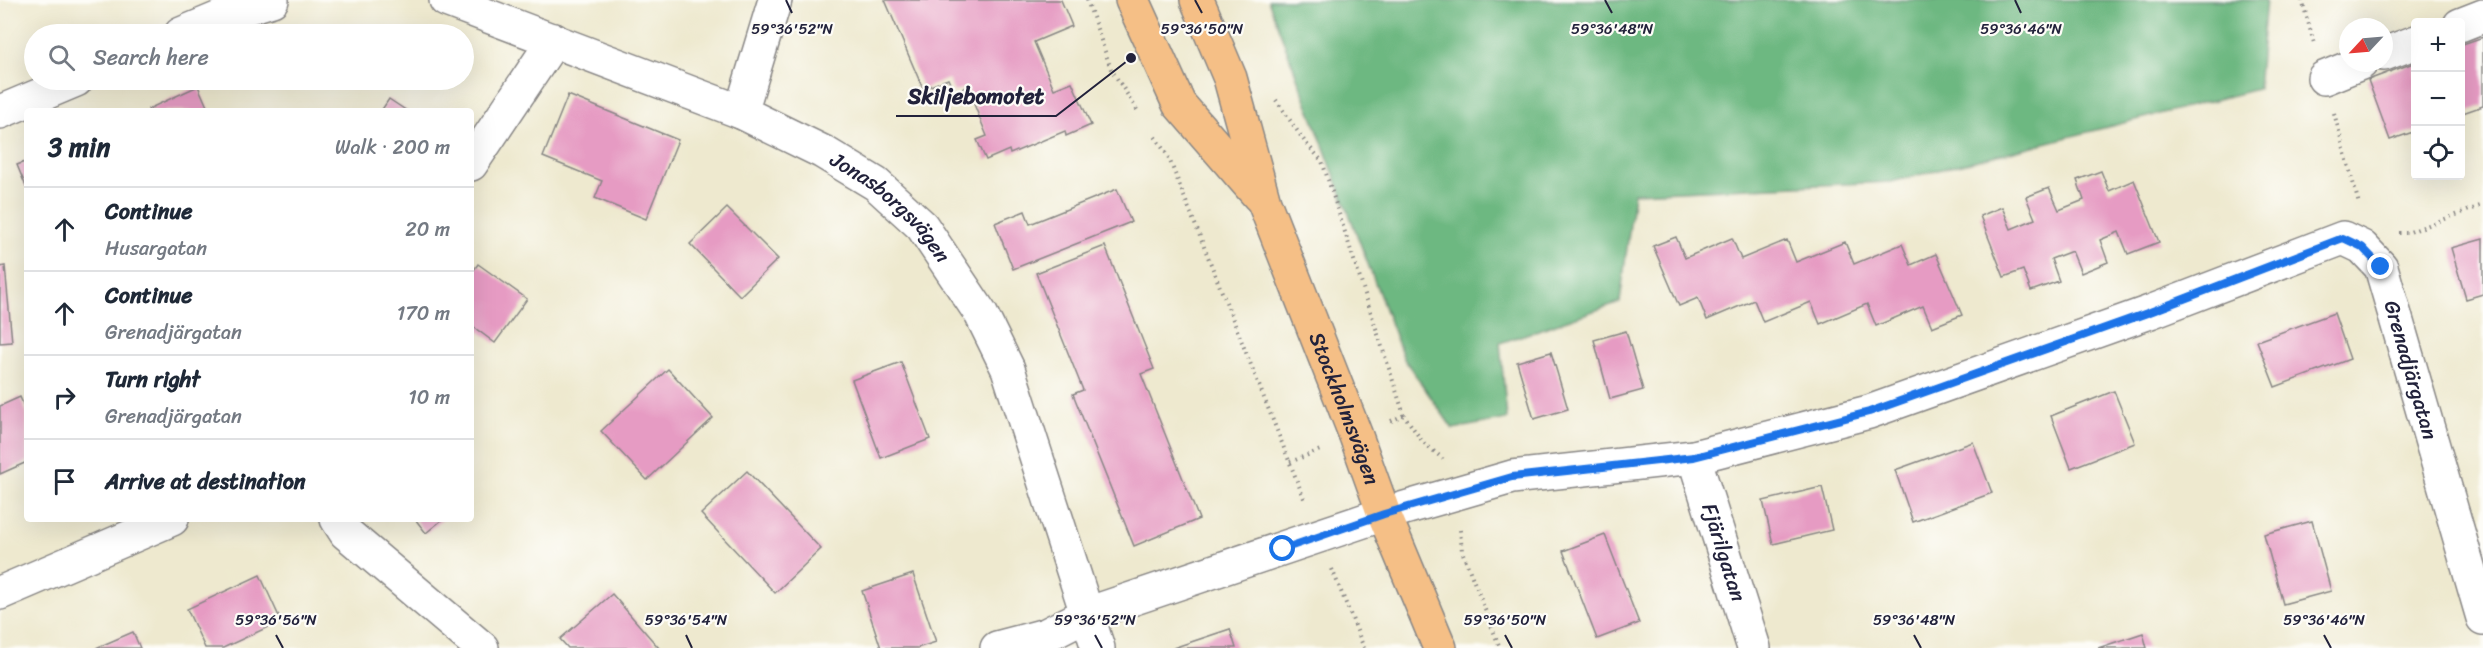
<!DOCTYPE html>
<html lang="en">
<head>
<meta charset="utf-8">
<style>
  body { margin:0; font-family:Sriracha,sans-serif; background:#f2f2f3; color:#1f2937 }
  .controls { position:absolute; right:18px; top:18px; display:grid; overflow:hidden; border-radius:6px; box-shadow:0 6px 24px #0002 }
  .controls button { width:54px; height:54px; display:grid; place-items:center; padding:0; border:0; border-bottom:2px solid #e0e1e3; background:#fff; color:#1f2937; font:30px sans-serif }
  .compass { position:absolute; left:2339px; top:18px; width:54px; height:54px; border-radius:50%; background:#fff; box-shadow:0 6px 24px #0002; rotate:244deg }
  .stop { position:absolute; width:18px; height:18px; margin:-14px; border:4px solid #1a73e8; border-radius:50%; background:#fff }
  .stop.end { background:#1a73e8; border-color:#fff; box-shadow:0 2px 6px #0008 }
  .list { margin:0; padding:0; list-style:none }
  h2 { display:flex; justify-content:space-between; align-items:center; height:78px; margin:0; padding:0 24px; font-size:26px }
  h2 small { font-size:20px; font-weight:400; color:#747a83 }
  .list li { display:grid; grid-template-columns:39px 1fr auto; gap:18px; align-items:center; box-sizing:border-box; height:84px; padding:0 24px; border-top:2px solid #e0e1e3 }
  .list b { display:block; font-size:22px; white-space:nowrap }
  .list p { margin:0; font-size:20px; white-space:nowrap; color:#747a83 }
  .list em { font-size:20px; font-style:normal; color:#747a83 }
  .icon { flex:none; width:33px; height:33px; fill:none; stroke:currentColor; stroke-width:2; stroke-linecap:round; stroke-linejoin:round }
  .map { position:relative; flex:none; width:2483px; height:648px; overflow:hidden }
  .search { position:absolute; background:#fff; box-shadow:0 6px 24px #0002; left:24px; top:24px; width:450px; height:66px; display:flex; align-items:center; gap:15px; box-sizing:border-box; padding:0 21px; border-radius:33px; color:#747a83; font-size:22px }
  .panel { position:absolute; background:#fff; box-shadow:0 6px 24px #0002; left:24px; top:108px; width:450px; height:414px; border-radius:6px }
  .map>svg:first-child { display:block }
  .forest { fill:#6db881; stroke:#486d5e; stroke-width:1.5 }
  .building { fill:#e69bc3 }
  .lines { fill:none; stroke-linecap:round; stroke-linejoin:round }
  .minor-casing { stroke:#888685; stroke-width:36 }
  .major-casing { stroke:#888685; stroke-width:36 }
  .path { stroke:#888685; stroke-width:4; stroke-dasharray:1.5 4.5; stroke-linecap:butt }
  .minor { stroke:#fff; stroke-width:33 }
  .major { stroke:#f5bf86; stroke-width:33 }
  .route { stroke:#1a73e8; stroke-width:8 }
  .ticks { fill:none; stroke:#22223b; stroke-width:2 }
  .labels { text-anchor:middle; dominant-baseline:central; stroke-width:4.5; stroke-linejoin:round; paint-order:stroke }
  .street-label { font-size:21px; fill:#22223b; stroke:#fdfcf7 }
  .ticks-label { font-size:15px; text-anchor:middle; fill:#22223b; stroke:#fdfcf7; stroke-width:4.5; stroke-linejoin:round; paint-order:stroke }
  .leader { fill:none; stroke:#22223b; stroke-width:2 }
  .callout-dot { fill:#22223b; stroke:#fdfcf7; stroke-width:2 }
  .callout-label { font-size:22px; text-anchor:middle; font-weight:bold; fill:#22223b; stroke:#fdfcf7; stroke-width:4.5; stroke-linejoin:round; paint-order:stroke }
</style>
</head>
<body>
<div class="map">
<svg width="2483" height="648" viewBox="0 0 2483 648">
  <rect width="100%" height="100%" fill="#fdfcf7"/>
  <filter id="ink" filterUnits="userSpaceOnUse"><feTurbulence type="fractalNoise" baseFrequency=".0167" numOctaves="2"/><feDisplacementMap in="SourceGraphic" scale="12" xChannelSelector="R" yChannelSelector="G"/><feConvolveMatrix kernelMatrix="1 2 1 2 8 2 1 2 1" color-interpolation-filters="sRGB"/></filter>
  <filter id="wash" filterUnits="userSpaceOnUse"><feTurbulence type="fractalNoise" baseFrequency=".008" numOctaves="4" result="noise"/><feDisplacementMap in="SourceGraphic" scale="24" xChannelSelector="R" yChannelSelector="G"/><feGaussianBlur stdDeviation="1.35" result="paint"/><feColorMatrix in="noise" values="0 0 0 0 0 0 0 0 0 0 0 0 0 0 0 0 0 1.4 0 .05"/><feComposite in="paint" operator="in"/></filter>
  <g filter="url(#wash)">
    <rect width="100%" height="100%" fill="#eee9cf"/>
    <polygon class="forest" points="1268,0 2266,0 2258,89 1891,182 1634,193 1620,302 1500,343 1507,419 1453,429 1404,359"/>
    <g id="blocks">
      <g class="building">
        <polygon points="885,0 1061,0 1072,26 1034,42 1054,89 1072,82 1091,125 1066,136 1065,131 1010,154 1009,150 986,160 977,140 987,136 967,87 954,92 948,79 923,89"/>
        <polygon points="2483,37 2483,106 2460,114 2460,45"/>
        <polygon points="2416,62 2416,131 2390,140 2368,80"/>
        <polygon points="198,86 209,111 149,111 148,109"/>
        <polygon points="568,95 678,140 646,219 595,198 602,181 543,157"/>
        <polygon points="389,99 407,111 381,111"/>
        <polygon points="27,161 27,189 17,165"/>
        <polygon points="2101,171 2109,191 2134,180 2159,242 2128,254 2119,232 2100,240 2108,262 2081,273 2072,251 2051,259 2059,281 2031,291 2023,270 2004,277 1980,216 2002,207 2011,229 2035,219 2026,197 2049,188 2059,210 2084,200 2077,180"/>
        <polygon points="1117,189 1131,222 1013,269 995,223 1025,211 1030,224"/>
        <polygon points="727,208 778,259 740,296 690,244"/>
        <polygon points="1676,237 1685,258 1732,238 1741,259 1787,240 1796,262 1845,242 1854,264 1902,244 1911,265 1936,254 1962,315 1932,327 1923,306 1876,326 1867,304 1820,324 1811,302 1763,322 1754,300 1707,320 1698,298 1679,306 1653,246"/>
        <polygon points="2483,239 2483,294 2466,299 2451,248"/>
        <polygon points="1105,246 1154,369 1141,374 1199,519 1134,546 1073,394 1083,390 1036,273"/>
        <polygon points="478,264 527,299 495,343 471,325 471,274"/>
        <polygon points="5,266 12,342 0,343 0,267"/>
        <polygon points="2334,313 2350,359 2275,387 2257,341"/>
        <polygon points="1626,331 1643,390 1610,399 1594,340"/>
        <polygon points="1551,352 1568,409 1534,419 1517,362"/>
        <polygon points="901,362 930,439 881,458 852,380"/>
        <polygon points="668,369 713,418 647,480 601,431"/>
        <polygon points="2114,391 2135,443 2071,468 2051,416"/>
        <polygon points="20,397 27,413 27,462 0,474 0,406"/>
        <polygon points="1973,442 1992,493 1913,522 1895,470"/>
        <polygon points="747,471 821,549 775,593 701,514"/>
        <polygon points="1822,487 1832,530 1773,544 1763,501"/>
        <polygon points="415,519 443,519 426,533"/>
        <polygon points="2312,521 2331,591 2283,604 2264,534"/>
        <polygon points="1605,535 1639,623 1597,639 1563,551"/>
        <polygon points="913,574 936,642 917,648 881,648 862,591"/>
        <polygon points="260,575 281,621 223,648 205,648 187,609"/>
        <polygon points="612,594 659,648 568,648 560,639"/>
        <polygon points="1230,629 1236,648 1173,648"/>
        <polygon points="133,632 140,648 96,648"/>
        <polygon points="2143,633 2147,648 2098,648"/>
      </g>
    </g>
  </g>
  <g filter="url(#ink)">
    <use href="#blocks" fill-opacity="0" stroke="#888685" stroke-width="1.5"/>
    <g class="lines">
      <defs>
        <g id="minor">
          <path id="s1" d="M 446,0 L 741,112 L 823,152 L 876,184 L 922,226 L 981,314 L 1008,369 L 1098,648"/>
          <polyline points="2460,25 2483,16"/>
          <polyline points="181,34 236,11 272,0"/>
          <polyline points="2384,54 2416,42"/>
          <polyline points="2324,78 2361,63"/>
          <polyline points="0,112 76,80"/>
          <polyline points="741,112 775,0"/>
          <polyline points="471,164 554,40"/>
          <path id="s2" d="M 1694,457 L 1754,648"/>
          <polyline points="337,519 346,533 482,648"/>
          <polyline points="0,593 172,519"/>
          <path id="s3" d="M 997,648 L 1046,635 L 1087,614 L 1384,514 L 1512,477 L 1694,457 L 1869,412 L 2150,312 L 2343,238 L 2362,247 L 2381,267 L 2483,618"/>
        </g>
        <g id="major">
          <polyline points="1132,0 1179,104 1259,196"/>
          <path id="s4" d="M 1197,0 L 1230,78 L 1264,202 L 1356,436 L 1384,514 L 1440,648"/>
        </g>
      </defs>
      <use href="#minor" class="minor-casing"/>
      <use href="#major" class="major-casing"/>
      <g class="path">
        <polyline points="1087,0 1111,69 1139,113"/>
        <polyline points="2302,0 2314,43"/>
        <polyline points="1276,100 1305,142 1322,161 1404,415 1422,441 1443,459"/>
        <polyline points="2334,113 2359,204"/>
        <polyline points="1155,137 1168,156 1305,501"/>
        <polyline points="2399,233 2407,233 2483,205"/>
        <polyline points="1391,421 1404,415"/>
        <polyline points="1290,462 1323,449"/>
        <polyline points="1460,530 1462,551 1500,648"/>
        <polyline points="1332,569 1364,648"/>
      </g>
      <use href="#minor" class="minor"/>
      <use href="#major" class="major"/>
    </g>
  </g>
  <g class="lines" filter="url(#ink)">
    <polyline class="route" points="1283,549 1384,514 1512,477 1694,457 1869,412 2150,312 2343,238 2362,247 2381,267"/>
  </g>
  <path class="ticks" d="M 786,0 L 792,13M 1195,0 L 1202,13M 1605,0 L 1612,13M 2015,0 L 2021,13M 276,635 L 283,648M 686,635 L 692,648M 1095,635 L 1102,648M 1505,635 L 1512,648M 1914,635 L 1921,648M 2324,635 L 2331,648"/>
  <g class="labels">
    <g class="street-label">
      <text stroke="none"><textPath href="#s1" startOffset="495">Jonasborgsvägen</textPath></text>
      <text stroke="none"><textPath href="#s3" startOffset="1568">Grenadjärgatan</textPath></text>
      <text stroke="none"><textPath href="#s4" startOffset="435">Stockholmsvägen</textPath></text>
      <text stroke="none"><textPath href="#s2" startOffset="100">Fjärilgatan</textPath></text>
    </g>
  </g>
  <g class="ticks-label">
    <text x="1612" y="34">59°36'48"N</text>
    <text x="792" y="34">59°36'52"N</text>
    <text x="1202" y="34">59°36'50"N</text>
    <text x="2021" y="34">59°36'46"N</text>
    <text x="276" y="625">59°36'56"N</text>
    <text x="686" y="625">59°36'54"N</text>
    <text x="1095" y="625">59°36'52"N</text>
    <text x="1505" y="625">59°36'50"N</text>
    <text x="1914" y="625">59°36'48"N</text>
    <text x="2324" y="625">59°36'46"N</text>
  </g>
  <path class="leader" d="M1131 58L1056 116H896"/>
  <circle class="callout-dot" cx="1131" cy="58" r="6"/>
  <g class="callout-label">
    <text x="976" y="104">Skiljebomotet</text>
  </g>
</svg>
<div class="controls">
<button>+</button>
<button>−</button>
<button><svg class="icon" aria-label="locate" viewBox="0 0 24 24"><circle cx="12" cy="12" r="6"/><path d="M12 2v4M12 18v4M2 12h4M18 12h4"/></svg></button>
</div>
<svg class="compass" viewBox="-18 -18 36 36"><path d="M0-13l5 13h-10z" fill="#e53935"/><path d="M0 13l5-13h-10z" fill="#747a83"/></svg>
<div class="stop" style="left:1283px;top:549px"></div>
<div class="stop end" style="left:2381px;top:267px"></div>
<div class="search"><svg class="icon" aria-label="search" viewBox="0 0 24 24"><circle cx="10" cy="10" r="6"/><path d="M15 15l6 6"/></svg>Search here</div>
<section class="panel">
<h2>3 min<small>Walk · 200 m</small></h2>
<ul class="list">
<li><svg class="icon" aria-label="ahead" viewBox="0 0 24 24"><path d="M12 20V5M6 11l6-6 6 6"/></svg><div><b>Continue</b><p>Husargatan</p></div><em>20 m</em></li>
<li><svg class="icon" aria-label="ahead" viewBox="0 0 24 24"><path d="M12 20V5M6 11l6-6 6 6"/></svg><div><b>Continue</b><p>Grenadjärgatan</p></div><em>170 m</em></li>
<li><svg class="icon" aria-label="right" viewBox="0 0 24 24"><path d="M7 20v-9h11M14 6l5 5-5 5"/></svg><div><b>Turn right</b><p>Grenadjärgatan</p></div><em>10 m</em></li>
<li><svg class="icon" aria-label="arrive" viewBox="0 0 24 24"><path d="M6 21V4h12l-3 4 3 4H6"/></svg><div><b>Arrive at destination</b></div></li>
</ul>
</section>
</div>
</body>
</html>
